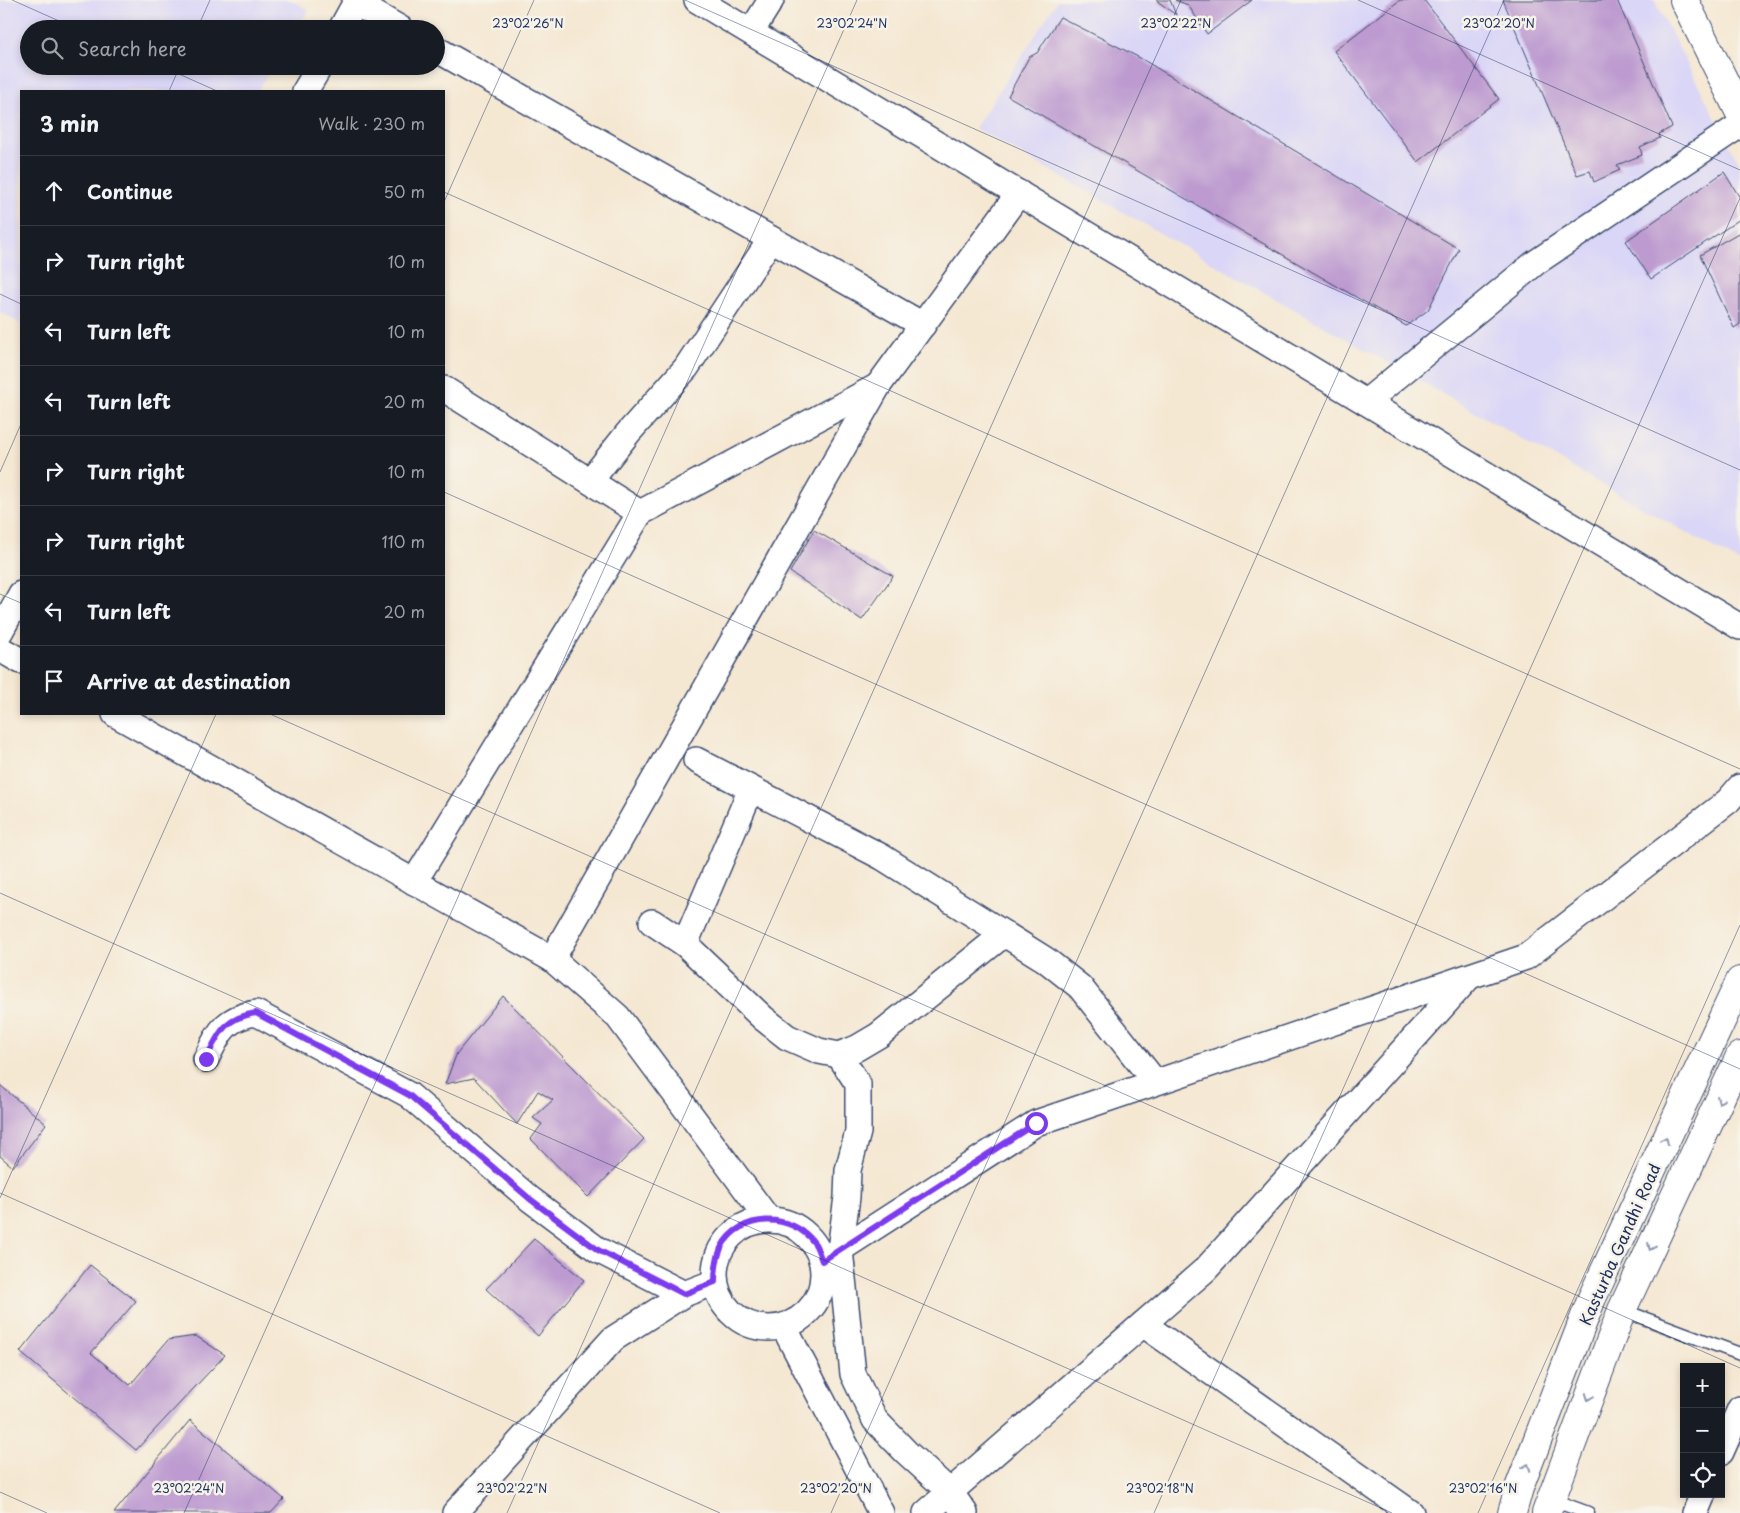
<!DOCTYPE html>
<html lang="en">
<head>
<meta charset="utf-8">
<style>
  body { margin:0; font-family:"Playpen Sans",sans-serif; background:#20242c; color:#f1f3f6 }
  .controls { position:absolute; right:15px; bottom:15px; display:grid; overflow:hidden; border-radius:0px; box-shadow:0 2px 8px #0003 }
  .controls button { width:45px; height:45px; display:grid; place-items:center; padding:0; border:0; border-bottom:1px solid #363941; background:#171b24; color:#f1f3f6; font:25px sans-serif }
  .stop { position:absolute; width:15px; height:15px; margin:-11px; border:4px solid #7c3aed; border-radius:50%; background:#fff }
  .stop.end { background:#7c3aed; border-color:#fff; box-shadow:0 1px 5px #0008 }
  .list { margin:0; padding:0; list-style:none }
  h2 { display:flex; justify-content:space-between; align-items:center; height:65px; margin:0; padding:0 20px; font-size:21px }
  h2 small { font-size:16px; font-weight:400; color:#9ea1a6 }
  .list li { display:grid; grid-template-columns:32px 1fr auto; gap:15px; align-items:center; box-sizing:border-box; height:70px; padding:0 20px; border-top:1px solid #363941 }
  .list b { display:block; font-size:19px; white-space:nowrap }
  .list em { font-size:16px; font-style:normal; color:#9ea1a6 }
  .icon { flex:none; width:28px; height:28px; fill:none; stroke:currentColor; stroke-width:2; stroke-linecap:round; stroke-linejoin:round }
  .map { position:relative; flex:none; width:1740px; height:1513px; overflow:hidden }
  .search { position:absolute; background:#171b24; box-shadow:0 2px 8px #0003; left:20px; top:20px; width:425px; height:55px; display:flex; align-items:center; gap:12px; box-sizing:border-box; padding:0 18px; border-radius:28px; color:#9ea1a6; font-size:19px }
  .panel { position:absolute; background:#171b24; box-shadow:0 2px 8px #0003; left:20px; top:90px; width:425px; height:625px; border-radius:0px }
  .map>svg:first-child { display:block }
  .built { fill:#dad6f7 }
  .building { fill:#bd9bd0 }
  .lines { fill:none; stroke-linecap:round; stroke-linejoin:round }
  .service-casing { stroke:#3c4b70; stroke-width:15 }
  .minor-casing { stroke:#3c4b70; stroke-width:28 }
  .tertiary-casing { stroke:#3c4b70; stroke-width:30 }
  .primary-casing { stroke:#3c4b70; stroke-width:30 }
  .service { stroke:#fff; stroke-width:12 }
  .minor { stroke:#fff; stroke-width:25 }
  .tertiary { stroke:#fff; stroke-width:28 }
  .primary { stroke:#fff; stroke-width:28 }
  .oneway { stroke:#8d97ae }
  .route { stroke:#7c3aed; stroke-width:6 }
  .ticks { fill:none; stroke:#1b2f5e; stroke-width:1; stroke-opacity:0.45 }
  .labels { text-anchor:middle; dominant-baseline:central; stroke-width:5; stroke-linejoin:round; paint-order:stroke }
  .street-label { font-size:16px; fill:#1b2f5e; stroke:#f7f3e8 }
  .ticks-label { font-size:12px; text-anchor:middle; fill:#1b2f5e; stroke:#f7f3e8; stroke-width:5; stroke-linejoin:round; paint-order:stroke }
</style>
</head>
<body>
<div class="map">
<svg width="1740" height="1513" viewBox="0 0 1740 1513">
  <rect width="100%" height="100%" fill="#f7f3e8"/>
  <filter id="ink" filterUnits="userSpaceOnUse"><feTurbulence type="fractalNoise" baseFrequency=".02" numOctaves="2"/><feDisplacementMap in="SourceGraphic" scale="10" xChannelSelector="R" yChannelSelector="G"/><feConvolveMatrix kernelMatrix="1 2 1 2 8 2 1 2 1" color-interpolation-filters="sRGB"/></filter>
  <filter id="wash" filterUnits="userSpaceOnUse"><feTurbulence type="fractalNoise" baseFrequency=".0096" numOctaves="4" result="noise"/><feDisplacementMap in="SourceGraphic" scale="20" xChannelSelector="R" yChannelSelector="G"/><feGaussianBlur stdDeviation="1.12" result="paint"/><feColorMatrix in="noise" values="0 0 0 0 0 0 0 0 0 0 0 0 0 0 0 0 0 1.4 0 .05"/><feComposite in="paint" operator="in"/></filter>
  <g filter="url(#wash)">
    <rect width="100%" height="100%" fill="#f5e8d3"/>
    <g class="built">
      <polygon points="0,0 291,0 309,10 297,29 29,29 29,66 273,66 257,91 21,91 21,324 0,312"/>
      <polygon points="1058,0 1654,0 1740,165 1740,563 975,128"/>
    </g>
    <g id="blocks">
      <g class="building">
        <polygon points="1156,0 1170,0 1176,15"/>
        <polygon points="1175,0 1252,0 1207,34 1188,5"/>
        <polygon points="1400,0 1424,0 1499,99 1418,162 1334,51"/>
        <polygon points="1503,0 1617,0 1672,127 1659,134 1660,138 1640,147 1642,155 1617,165 1620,170 1594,182 1590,171 1577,175"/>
        <polygon points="1060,17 1140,58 1459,249 1428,310 1406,326 1008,96 1029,57 1037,53"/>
        <polygon points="1724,172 1740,198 1740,219 1651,279 1626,241"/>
        <polygon points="1740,232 1740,324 1734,328 1700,255"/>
        <polygon points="814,530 893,576 862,620 790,572"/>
        <polygon points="503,996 644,1139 588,1197 531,1139 542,1124 533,1118 553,1100 538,1091 517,1124 474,1078 445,1084 457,1053"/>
        <polygon points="0,1085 46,1124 13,1167 0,1156"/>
        <polygon points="534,1239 584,1280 538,1336 486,1289"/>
        <polygon points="90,1265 136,1301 91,1353 130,1385 168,1340 196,1336 225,1355 136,1450 20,1352"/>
        <polygon points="190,1420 284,1499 271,1513 114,1513"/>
      </g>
    </g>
  </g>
  <g filter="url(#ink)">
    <use href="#blocks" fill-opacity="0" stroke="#3c4b70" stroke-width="1"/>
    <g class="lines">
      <defs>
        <g id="service">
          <polyline points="1622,1310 1740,1354"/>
          <polyline points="1550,1499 1588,1513"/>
        </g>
        <g id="minor">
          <polyline points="697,0 1740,627"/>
          <polyline points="356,3 401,29"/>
          <polyline points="341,29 357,0"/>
          <polyline points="751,32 771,0"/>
          <polyline points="436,49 923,325"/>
          <polyline points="305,91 320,66"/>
          <polyline points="444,389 640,513"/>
          <polyline points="1366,402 1535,263 1740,125"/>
          <polyline points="590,481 628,433 686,368 771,239"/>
          <polyline points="0,632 21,594"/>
          <polyline points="0,649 21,661"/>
          <polyline points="115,714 552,959 618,1017 768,1219"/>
          <polyline points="696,760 882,857 1046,960 1080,987 1155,1082"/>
          <polyline points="414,882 640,513 878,386"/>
          <polyline points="652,922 685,944 763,1018 787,1037 819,1051 839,1055 857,1048 879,1035 1004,934"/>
          <polyline points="685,944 751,789"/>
          <polyline points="552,959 878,386 1019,193"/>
          <polyline points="839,1055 858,1084 858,1132 848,1170 847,1197 840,1250 853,1374 875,1420 906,1452 950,1492 965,1513"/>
          <path d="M 206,1059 C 219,1033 224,1018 256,1013 L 409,1095 L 530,1199 L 598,1250 L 684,1294"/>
          <circle cx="769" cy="1274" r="54"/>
          <polyline points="822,1261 1036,1123 1526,957 1728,801 1740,787"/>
          <polyline points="1143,1324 1411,1513"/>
          <polyline points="784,1327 881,1513"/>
          <polyline points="1721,1452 1740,1409"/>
          <polyline points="455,1513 613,1339 684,1294 715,1282"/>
          <polyline points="926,1513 1206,1269 1468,978"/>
          <polyline points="1695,1513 1703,1494"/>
        </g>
        <polyline id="tertiary" points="1684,0 1740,113"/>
        <g id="primary">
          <polyline points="1512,1513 1519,1488 1592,1298 1740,981"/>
          <polyline points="1546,1513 1622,1310 1740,1056"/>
        </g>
      </defs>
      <use href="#service" class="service-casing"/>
      <use href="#minor" class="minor-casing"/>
      <use href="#tertiary" class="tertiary-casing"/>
      <use href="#primary" class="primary-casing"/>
      <use href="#service" class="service"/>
      <use href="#minor" class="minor"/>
      <use href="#tertiary" class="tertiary"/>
      <use href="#primary" class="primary"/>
    </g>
    <defs><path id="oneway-chevron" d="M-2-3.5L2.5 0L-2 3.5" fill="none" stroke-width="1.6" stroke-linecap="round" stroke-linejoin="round" transform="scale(1.25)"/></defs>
    <g class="oneway">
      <use href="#oneway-chevron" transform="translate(1720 1100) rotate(115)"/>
      <use href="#oneway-chevron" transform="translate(1665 1140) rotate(-65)"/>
      <use href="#oneway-chevron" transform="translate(1651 1247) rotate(115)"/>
      <use href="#oneway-chevron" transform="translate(1589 1397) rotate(111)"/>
      <use href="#oneway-chevron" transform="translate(1527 1467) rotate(-69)"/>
    </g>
  </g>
  <g class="lines" filter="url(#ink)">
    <path class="route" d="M 206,1059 C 219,1033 224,1018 256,1013 L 409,1095 L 530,1199 L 598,1250 L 684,1294 L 715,1282 C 715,1270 716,1260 721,1248 C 739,1212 793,1212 815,1244 C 818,1249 820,1256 822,1261 L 1036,1123"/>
  </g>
  <path class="ticks" d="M 12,0 L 77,29M 685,0 L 1740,470M 1358,0 L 1740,170M 197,29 L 210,0M 161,66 L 217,91M 169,91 L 180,66M 444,192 L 1740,769M 444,202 L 534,0M 0,294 L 21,304M 0,472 L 21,424M 444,492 L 1740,1069M 0,594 L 21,603M 270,714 L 1740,1368M 0,893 L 1392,1513M 0,1193 L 720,1513M 0,1198 L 216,714M 0,1492 L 47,1513M 184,1513 L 857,0M 507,1513 L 1181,0M 831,1513 L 1504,0M 1154,1513 L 1740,198M 1478,1513 L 1740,925"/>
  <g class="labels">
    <g class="street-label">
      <text transform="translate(1619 1244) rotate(-66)">Kasturba Gandhi Road</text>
    </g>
  </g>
  <g class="ticks-label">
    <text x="528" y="28">23°02'26"N</text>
    <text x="852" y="28">23°02'24"N</text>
    <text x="1176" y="28">23°02'22"N</text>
    <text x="1499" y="28">23°02'20"N</text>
    <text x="189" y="1493">23°02'24"N</text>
    <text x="512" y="1493">23°02'22"N</text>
    <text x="836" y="1493">23°02'20"N</text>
    <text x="1160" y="1493">23°02'18"N</text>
    <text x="1483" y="1493">23°02'16"N</text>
  </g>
</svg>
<div class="controls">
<button>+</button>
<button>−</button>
<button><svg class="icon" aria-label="locate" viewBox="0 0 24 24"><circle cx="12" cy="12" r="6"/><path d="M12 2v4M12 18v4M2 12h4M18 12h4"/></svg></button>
</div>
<div class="stop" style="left:1036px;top:1123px"></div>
<div class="stop end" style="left:206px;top:1059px"></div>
<div class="search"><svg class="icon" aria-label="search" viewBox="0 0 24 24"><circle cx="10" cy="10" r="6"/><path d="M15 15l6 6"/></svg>Search here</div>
<section class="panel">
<h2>3 min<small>Walk · 230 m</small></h2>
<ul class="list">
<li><svg class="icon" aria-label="ahead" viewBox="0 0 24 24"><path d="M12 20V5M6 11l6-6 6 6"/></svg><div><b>Continue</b></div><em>50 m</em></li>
<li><svg class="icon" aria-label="right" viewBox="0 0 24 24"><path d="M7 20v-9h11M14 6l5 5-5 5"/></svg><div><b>Turn right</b></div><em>10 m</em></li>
<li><svg class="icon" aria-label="left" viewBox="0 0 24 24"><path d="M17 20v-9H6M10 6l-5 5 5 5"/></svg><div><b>Turn left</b></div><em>10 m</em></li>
<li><svg class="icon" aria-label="left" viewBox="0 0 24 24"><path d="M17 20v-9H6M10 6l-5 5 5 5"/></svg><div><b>Turn left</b></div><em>20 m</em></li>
<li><svg class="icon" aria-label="right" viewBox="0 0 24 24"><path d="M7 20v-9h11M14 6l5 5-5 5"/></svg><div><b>Turn right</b></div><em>10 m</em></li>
<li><svg class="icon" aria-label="right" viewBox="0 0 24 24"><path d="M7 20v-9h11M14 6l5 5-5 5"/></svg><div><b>Turn right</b></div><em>110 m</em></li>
<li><svg class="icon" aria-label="left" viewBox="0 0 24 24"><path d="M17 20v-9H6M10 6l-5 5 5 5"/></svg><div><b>Turn left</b></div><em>20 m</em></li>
<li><svg class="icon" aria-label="arrive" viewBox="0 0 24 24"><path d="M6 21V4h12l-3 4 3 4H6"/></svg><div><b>Arrive at destination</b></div></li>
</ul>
</section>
</div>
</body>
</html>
